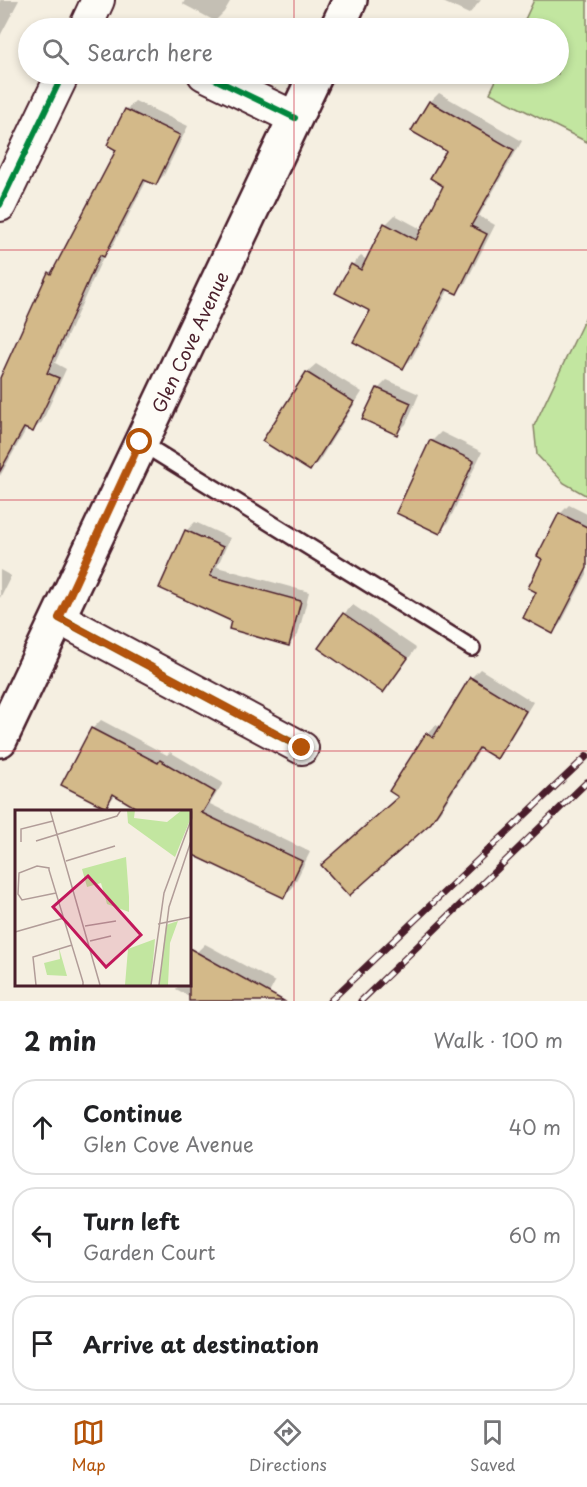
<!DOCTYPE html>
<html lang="en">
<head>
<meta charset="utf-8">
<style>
  body { margin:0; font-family:"Playpen Sans",sans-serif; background:#f6f6f6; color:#202124 }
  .stop { position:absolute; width:18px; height:18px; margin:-14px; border:4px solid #b45309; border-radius:50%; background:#fff }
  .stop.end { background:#b45309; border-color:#fff; box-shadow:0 2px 6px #0008 }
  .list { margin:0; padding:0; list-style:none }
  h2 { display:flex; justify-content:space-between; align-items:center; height:78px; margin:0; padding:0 24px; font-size:26px }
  h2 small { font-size:20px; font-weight:400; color:#757577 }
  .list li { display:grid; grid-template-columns:39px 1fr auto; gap:18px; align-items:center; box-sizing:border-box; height:96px; margin:0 12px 12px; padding:0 12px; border:2px solid #e0e0e0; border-radius:24px }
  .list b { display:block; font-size:22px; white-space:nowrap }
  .list p { margin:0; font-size:20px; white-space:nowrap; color:#757577 }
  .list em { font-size:20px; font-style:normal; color:#757577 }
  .icon { flex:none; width:33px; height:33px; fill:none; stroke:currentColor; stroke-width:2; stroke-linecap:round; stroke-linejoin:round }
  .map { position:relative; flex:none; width:587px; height:1001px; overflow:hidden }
  .search { position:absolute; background:#fff; box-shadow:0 3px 9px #0003; left:18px; right:18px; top:18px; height:66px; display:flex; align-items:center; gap:15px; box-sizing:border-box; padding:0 21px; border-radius:33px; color:#757577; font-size:22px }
  .sheet { height:402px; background:#fff }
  nav { display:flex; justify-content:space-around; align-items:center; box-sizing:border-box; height:84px; border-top:2px solid #e0e0e0; background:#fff; font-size:16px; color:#757577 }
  nav a { display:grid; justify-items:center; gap:3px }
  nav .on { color:#b45309 }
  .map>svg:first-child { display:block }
  .green { fill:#c2e6a0; stroke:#868266; stroke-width:1.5 }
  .shadow { fill:#0003 }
  .building { fill:#d3b989; stroke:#4a1f2b; stroke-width:1.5 }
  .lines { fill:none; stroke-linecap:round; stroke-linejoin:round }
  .lane-casing { stroke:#4a1f2b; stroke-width:20 }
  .street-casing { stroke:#4a1f2b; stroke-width:36 }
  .secondary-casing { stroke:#4a1f2b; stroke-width:38 }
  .lane { stroke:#fdfcf7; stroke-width:15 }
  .street { stroke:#fdfcf7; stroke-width:32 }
  .secondary { stroke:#fdfcf7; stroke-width:33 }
  .rail-casing { stroke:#4a1f2b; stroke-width:7 }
  .rail { stroke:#fdfcf7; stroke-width:4.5; stroke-dasharray:14; stroke-linecap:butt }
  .cycleway-casing { stroke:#fdfcf7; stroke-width:10 }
  .cycleway { stroke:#00873e; stroke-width:6 }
  .route { stroke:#b45309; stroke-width:8 }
  .grid { fill:none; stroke:#d1495b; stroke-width:1.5; stroke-opacity:0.55 }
  .labels { text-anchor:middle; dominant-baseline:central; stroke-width:4.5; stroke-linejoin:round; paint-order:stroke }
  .street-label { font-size:18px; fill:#4a1f2b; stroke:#fdfcf7 }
  .inset-road { fill:none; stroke:#b19c98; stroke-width:1.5 }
  .view { fill:#c2185b; fill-opacity:0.15; stroke:#c2185b; stroke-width:3 }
  .inset-edge { fill:none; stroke:#4a1f2b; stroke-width:3 }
</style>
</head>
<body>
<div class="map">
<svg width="587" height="1001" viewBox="0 0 587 1001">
  <rect width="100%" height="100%" fill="#f5efe1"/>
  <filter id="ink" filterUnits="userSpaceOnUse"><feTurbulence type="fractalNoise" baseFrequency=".0167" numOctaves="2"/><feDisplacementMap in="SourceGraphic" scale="12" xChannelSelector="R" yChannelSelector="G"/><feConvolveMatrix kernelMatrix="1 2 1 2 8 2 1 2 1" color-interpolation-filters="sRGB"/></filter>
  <g filter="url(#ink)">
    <g class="green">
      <polygon points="534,0 587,0 587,142 490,93 499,74 558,74 558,28 521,28"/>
      <polygon points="587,314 587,496 564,483 537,455 534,426"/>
    </g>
    <g class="shadow">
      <polygon points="0,0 19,0 0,36"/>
      <polygon points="185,0 231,0 224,12 215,21 183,4"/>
      <polygon points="444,0 481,0 469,14 443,2"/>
      <polygon points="439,93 522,141 479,216 495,225 465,284 456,292 449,289 412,358 403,367 372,311 352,265 361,256 367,260 386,224 395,215 423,230 445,185 448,151 430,102"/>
      <polygon points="135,101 188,126 164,175 155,184 147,180 112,247 104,255 55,363 66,369 42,422 33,430 27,428 0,476 0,381 49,273 58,264 119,149 126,110"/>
      <polygon points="316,364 362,392 319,461 310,470 264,440 307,372"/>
      <polygon points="387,380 419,394 406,424 397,433 378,389"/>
      <polygon points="441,432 482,452 448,523 439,532 432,441"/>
      <polygon points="569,505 587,514 587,574 561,623 553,632 538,592 544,558 560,514"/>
      <polygon points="195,522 230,538 217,567 309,592 298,635 289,644 233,620 186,531"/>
      <polygon points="0,570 11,576 0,598"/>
      <polygon points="353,605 416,648 392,682 383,691 344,614"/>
      <polygon points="480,669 533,702 505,748 496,757 481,748 440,812 430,822 400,796 427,734 436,725 441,728 471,678"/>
      <polygon points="101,720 167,755 170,752 223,783 210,804 310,852 293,887 284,896 189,838 189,812 146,812 116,794 106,806 92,729"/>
      <polygon points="205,944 275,982 265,1001 198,1001 176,989 179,984 189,984 189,965 196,953"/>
    </g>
    <g class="building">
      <polygon points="429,101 514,150 471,226 487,234 457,294 446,289 403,369 353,342 370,311 335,293 351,264 361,270 384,223 416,240 443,186 430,178 446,151 411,131"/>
      <polygon points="125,109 180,135 156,185 144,180 104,257 100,255 47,373 59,378 33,432 24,428 0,471 0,378 48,272 51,274 116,150 107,145"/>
      <polygon points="306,372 354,402 310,471 262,441"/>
      <polygon points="377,388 411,403 397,435 362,419"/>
      <polygon points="430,440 474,461 440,534 396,513"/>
      <polygon points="559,513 587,527 587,568 553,634 523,618 536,592 528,588 542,559 537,556"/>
      <polygon points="185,530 223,547 210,576 301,601 289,646 229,629 231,621 159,588"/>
      <polygon points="343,613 408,658 383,693 318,648"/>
      <polygon points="470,677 526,711 497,759 479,748 431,823 349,896 321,865 398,797 389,791 426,733 433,738"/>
      <polygon points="91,728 158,763 160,760 215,792 203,812 200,812 302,861 284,898 189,853 189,812 143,812 113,794 106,808 61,785"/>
      <polygon points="189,948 284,1001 189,1001"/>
    </g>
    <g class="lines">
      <defs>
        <polyline id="lane" points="140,442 472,648"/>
        <g id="street">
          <polyline points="85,28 98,0"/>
          <polyline points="204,74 295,118"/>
          <polyline points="0,205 63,74"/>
          <polyline points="59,618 302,748"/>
        </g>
        <g id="secondary">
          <polyline points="337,28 350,0"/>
          <path id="s1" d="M 0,740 L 316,74"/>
        </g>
      </defs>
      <use href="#lane" class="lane-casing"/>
      <use href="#street" class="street-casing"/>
      <use href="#secondary" class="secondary-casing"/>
      <use href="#lane" class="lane"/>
      <use href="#street" class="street"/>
      <use href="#secondary" class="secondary"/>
      <defs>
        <g id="rail">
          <polyline points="330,1001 587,756"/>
          <polyline points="361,1001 587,782"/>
        </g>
      </defs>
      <use href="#rail" class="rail-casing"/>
      <use href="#rail" class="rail"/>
      <defs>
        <g id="cycleway">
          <polyline points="204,74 295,118"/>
          <polyline points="0,205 63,74"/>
          <polyline points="59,618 302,748"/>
        </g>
      </defs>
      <use href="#cycleway" class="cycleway-casing"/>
      <use href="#cycleway" class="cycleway"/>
    </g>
  </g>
  <g class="lines" filter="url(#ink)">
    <polyline class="route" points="140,442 59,618 302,748"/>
  </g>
  <path class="grid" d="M 294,0 L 294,28M 294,74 L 294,1001M 0,250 L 587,250M 0,500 L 587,500M 0,751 L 587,751"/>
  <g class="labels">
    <g class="street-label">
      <text stroke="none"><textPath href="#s1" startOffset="441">Glen Cove Avenue</textPath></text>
    </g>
  </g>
  <g transform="translate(15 810)">
    <rect width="176" height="176" fill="#f5efe1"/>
    <path d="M 112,0 L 120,0 L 119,8 L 152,12 L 167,0 L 175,0 L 175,10 L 160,47 L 113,13 ZM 111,47 L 114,87 L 114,102 L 92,94 L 86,73 L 72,77 L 67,59 ZM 163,111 L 155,133 L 153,175 L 144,175 L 151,115 ZM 140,129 L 136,175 L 110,175 L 113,139 ZM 44,138 L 52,166 L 32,165 L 29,153 L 45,149 Z" fill="#c2e6a0"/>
    <path class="inset-road" d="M 35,0 L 85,175M 21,31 L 102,6 L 106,0M 6,32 L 6,19 L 38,11M 51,51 L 100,36M 41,83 L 7,90 L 3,84 L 4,63 L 22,56 L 34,58 L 34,60 L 68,172 L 68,175M 143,114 L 176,107M 70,116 L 101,111M 0,122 L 49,108M 75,131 L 96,126M 21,175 L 18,147 L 57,135M 136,175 L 149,83 L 176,10M 144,175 L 154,97 L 176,31"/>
    <path class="view" d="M 73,66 L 126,125 L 91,157 L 38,97 Z"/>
    <rect width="176" height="176" class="inset-edge"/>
  </g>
</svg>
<div class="stop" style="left:140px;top:442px"></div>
<div class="stop end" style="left:302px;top:748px"></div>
<div class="search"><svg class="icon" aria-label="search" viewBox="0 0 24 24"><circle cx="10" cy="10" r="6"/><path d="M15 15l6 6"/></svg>Search here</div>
</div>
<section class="sheet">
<h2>2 min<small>Walk · 100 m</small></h2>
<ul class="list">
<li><svg class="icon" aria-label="ahead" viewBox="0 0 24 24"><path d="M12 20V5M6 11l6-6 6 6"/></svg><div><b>Continue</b><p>Glen Cove Avenue</p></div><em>40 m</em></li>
<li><svg class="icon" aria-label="left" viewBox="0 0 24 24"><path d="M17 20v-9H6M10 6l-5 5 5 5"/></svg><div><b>Turn left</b><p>Garden Court</p></div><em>60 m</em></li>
<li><svg class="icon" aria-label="arrive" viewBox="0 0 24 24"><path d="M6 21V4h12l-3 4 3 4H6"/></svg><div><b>Arrive at destination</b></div></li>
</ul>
</section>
<nav>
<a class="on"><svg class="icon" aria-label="map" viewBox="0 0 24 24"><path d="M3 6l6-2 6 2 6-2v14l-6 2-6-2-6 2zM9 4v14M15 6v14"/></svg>Map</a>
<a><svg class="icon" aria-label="directions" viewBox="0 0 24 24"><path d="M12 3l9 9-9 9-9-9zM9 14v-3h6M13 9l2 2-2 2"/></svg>Directions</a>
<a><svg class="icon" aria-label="saved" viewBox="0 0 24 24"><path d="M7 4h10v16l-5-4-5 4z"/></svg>Saved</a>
</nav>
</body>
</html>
